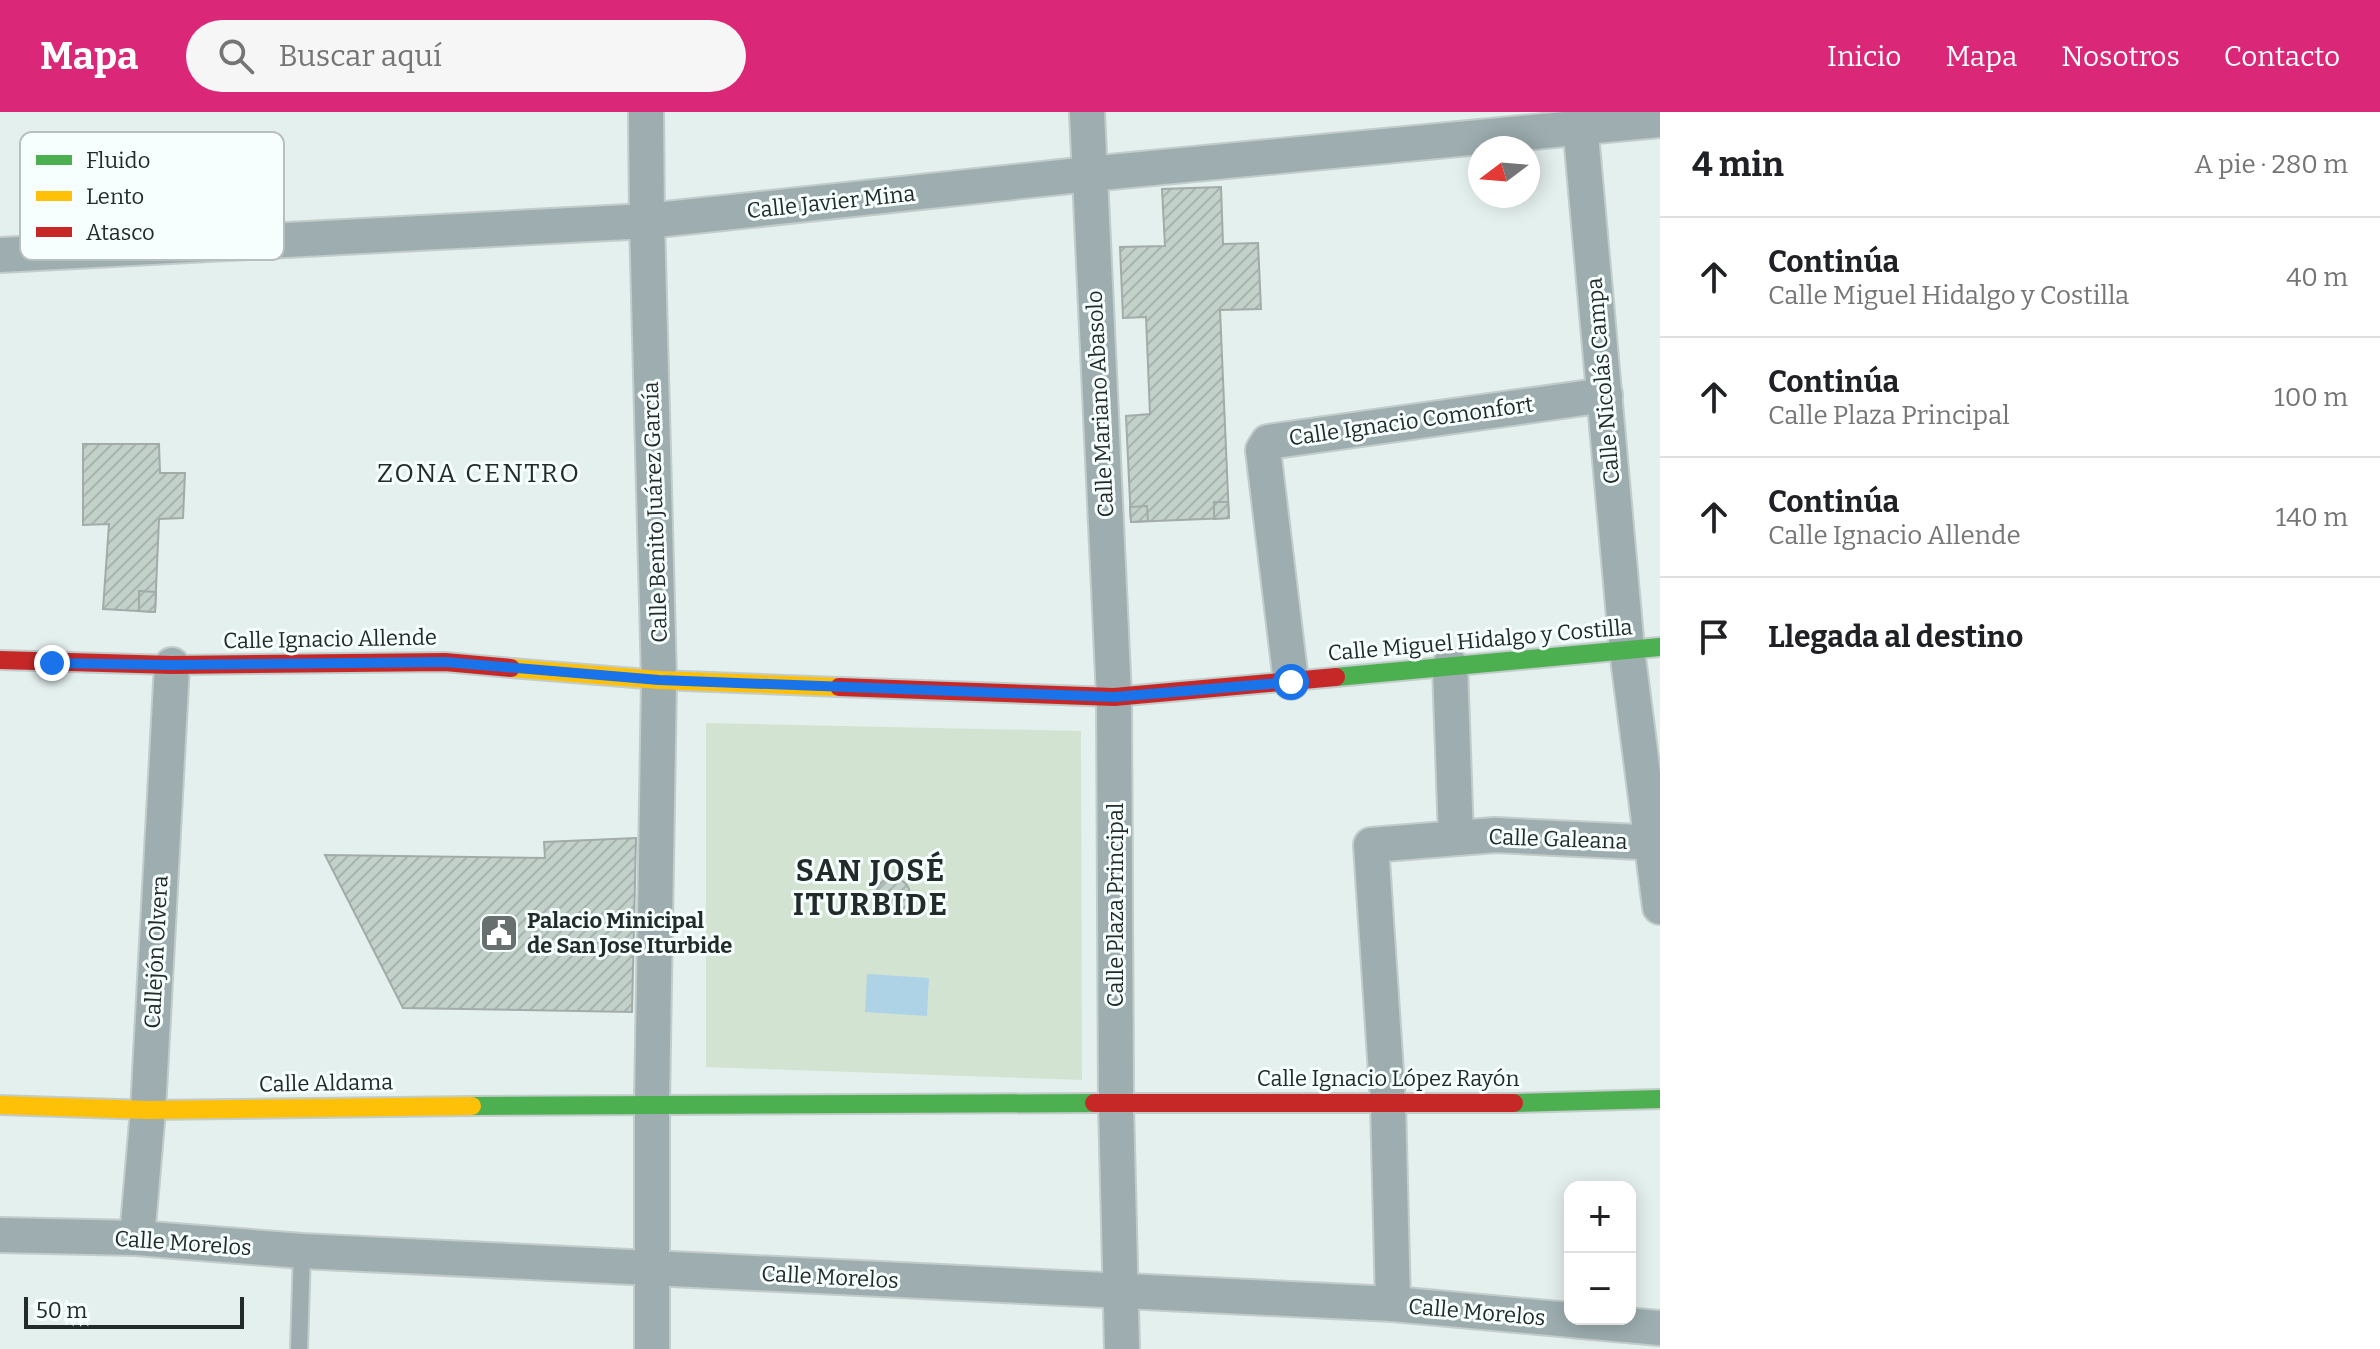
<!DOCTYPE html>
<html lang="es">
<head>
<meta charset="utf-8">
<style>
  body { margin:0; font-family:Bitter,serif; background:#f6f6f6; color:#202124 }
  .controls { position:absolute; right:24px; bottom:24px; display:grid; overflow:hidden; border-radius:16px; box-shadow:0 4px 20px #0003 }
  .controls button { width:72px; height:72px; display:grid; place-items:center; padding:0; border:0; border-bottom:2px solid #e0e0e0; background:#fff; color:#202124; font:40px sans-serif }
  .compass { position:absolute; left:1468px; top:24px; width:72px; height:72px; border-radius:50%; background:#fff; box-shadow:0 4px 20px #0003; rotate:254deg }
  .scale { position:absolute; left:24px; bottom:20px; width:220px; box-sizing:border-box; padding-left:8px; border:4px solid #232b2a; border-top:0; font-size:22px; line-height:28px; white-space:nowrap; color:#232b2a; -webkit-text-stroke:6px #f6fffd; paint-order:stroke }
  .stop { position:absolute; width:24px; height:24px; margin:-18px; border:6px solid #1a73e8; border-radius:50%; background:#fff }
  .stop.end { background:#1a73e8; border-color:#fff; box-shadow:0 2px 8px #0008 }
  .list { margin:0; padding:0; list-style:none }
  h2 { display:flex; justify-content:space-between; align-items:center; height:104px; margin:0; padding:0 32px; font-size:34px }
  h2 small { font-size:26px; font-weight:400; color:#757577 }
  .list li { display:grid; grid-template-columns:52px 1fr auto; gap:24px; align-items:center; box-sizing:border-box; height:120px; padding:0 32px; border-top:2px solid #e0e0e0 }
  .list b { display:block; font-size:30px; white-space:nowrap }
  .list p { margin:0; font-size:26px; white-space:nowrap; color:#757577 }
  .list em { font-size:26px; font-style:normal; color:#757577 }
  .icon { flex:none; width:44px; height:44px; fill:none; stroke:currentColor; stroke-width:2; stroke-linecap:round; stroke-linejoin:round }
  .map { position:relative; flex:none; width:1660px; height:1237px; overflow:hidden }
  header { display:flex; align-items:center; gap:48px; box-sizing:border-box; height:112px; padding:0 40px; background:#db2777; color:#fff }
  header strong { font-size:38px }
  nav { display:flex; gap:44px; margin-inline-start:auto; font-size:28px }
  .search { width:560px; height:72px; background:#f6f6f6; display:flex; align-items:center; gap:20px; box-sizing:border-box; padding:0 28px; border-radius:44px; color:#757577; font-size:30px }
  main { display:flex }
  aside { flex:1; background:#fff }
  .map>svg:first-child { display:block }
  .park { fill:#d3e3d1 }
  .water { fill:#aed3e6 }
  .building { fill:url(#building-hatch); stroke:#a2aba8; stroke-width:2 }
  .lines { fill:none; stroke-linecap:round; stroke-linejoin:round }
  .lane-casing { stroke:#c2ccca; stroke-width:20 }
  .street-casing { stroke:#c2ccca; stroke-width:38 }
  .fast-casing { stroke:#c2ccca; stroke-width:22 }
  .slow-casing { stroke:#c2ccca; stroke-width:22 }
  .jam-casing { stroke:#c2ccca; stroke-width:22 }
  .lane { stroke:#9eaeb0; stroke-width:16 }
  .street { stroke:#9eaeb0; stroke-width:34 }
  .fast { stroke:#4caf50; stroke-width:18 }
  .slow { stroke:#ffc107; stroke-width:18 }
  .jam { stroke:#c62828; stroke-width:18 }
  .route { stroke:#1a73e8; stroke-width:10 }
  .labels { text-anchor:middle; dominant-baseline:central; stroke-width:6; stroke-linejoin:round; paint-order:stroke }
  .street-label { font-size:22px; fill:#232b2a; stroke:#f6fffd }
  .poi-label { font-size:22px; font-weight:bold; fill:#232b2a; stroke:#f6fffd; text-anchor:start }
  .quarter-label { font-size:26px; letter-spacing:2px; fill:#232b2a; stroke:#f6fffd }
  .district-label { font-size:30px; font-weight:bold; letter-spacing:2px; fill:#232b2a; stroke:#f6fffd }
  .key { fill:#f6fffd; stroke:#b7bfbe; stroke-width:2 }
  .key-label { font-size:22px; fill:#232b2a }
</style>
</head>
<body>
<header>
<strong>Mapa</strong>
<div class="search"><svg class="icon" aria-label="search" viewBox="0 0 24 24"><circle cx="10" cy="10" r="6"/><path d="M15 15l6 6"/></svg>Buscar aquí</div>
<nav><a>Inicio</a><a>Mapa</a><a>Nosotros</a><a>Contacto</a></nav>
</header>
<main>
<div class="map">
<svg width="1660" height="1237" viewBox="0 0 1660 1237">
  <defs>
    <pattern id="building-hatch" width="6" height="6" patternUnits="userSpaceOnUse" patternTransform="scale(2)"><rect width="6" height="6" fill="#c3d1cb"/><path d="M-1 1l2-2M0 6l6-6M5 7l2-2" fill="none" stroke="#a7b4ae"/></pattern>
  </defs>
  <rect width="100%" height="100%" fill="#e4f0ee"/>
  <polygon class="park" points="706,611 1081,619 1082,968 706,955"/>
  <polygon class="water" points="867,862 929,866 927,904 865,900"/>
  <g class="building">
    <polygon points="1221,75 1223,132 1258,131 1261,197 1220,198 1229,406 1131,410 1126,304 1150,302 1146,205 1123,206 1120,135 1165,134 1162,77"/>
    <polygon points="83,332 159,332 160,361 185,361 183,406 159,407 155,500 103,497 109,412 83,413"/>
    <polygon points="1214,390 1228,390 1229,406 1214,407"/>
    <polygon points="1147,394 1148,409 1131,410 1130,395"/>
    <polygon points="139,479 156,480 155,500 139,499"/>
    <polygon points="636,726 632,900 403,896 325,743 545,746 544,730"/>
    <circle cx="893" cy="783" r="17"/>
  </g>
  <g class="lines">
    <defs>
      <polyline id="lane" points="299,1237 302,1139"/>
      <g id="street">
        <polyline points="646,0 647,109 659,568 652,991 652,1237"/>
        <polyline points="1087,0 1114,585 1116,992 1122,1237"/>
        <polyline points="1579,0 1627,538 1660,795"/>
        <polyline points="0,143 647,109 1089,62 1660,8"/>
        <polyline points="1450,553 1456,726"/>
        <polyline points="1291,570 1263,338 1268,330 1605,283"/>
        <polyline points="0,1123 137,1126 302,1139 1393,1192 1660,1216"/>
        <polyline points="137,1126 148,998 172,553"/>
        <polyline points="1393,1192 1388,991 1371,733 1495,723 1660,731"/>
      </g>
      <g id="fast">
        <polyline points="1336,565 1660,535"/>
        <polyline points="1514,991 1660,987"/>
        <polyline points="472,994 1094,991"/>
      </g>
      <g id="slow">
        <polyline points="511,556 659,568 839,575"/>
        <polyline points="0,993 148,998 472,994"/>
      </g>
      <g id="jam">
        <polyline points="0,548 172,553 445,550 511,556"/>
        <polyline points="839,575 1114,585 1336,565"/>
        <polyline points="1094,991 1514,991"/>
      </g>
    </defs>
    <use href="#lane" class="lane-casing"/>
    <use href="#street" class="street-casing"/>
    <use href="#fast" class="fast-casing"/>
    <use href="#slow" class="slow-casing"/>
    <use href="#jam" class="jam-casing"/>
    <use href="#lane" class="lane"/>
    <use href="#street" class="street"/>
    <use href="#fast" class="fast"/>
    <use href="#slow" class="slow"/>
    <use href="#jam" class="jam"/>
  </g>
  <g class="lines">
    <polyline class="route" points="52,551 172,553 445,550 659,568 1114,585 1291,570"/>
  </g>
  <defs>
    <symbol id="civic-square" viewBox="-11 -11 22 22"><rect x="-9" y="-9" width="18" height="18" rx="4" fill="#67706f" stroke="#f6fffd"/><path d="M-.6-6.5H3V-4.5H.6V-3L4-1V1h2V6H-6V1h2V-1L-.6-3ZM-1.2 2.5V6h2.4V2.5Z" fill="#fff"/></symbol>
  </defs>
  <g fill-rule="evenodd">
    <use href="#civic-square" x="477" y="799" width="44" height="44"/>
  </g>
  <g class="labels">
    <g class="street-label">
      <text transform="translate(831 90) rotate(-6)">Calle Javier Mina</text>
      <text transform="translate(1603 269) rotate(-95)">Calle Nicolás Campa</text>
      <text transform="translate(1100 292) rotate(-93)">Calle Mariano Abasolo</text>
      <text transform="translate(1411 309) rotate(-8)">Calle Ignacio Comonfort</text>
      <text transform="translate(655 400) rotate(-92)">Calle Benito Juárez García</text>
      <text transform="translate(330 527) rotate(-1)">Calle Ignacio Allende</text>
      <text transform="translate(1480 528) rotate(-5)">Calle Miguel Hidalgo y Costilla</text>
      <text transform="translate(1558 727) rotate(2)">Calle Galeana</text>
      <text transform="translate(1115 793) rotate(-90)">Calle Plaza Principal</text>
      <text transform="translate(156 840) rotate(-87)">Callejón Olvera</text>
      <text x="1388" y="966">Calle Ignacio López Rayón</text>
      <text transform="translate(326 971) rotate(-1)">Calle Aldama</text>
      <text transform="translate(183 1131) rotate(4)">Calle Morelos</text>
      <text transform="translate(830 1165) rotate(3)">Calle Morelos</text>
      <text transform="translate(1477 1200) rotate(5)">Calle Morelos</text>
    </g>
    <g class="poi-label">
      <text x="527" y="808">Palacio Minicipal<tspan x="527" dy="25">de San Jose Iturbide</tspan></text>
    </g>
    <g class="quarter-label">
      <text x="479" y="361">ZONA CENTRO</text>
    </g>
    <g class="district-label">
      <text x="871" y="759">SAN JOSÉ<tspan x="871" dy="34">ITURBIDE</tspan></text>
    </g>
  </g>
  <rect x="20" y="20" width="264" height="128" rx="12" class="key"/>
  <rect x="36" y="43" width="36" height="10" fill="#4caf50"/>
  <rect x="36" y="79" width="36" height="10" fill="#ffc107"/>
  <rect x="36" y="115" width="36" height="10" fill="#c62828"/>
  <g class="key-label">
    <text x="86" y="56">Fluido</text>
    <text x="86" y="92">Lento</text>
    <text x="86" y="128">Atasco</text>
  </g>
</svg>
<div class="controls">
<button>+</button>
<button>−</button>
</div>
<svg class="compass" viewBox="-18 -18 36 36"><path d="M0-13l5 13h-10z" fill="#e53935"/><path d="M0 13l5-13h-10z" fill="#757577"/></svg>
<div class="scale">50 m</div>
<div class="stop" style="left:1291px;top:570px"></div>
<div class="stop end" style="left:52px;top:551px"></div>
</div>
<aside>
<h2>4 min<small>A pie · 280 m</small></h2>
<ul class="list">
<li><svg class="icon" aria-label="ahead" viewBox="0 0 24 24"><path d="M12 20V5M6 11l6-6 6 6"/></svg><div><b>Continúa</b><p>Calle Miguel Hidalgo y Costilla</p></div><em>40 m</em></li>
<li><svg class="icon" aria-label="ahead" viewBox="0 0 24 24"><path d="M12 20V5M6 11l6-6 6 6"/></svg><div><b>Continúa</b><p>Calle Plaza Principal</p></div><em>100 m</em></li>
<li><svg class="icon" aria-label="ahead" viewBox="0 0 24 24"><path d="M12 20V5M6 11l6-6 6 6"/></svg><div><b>Continúa</b><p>Calle Ignacio Allende</p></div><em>140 m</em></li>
<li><svg class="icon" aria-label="arrive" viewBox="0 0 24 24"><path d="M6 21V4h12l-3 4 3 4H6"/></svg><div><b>Llegada al destino</b></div></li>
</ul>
</aside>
</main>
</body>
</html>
